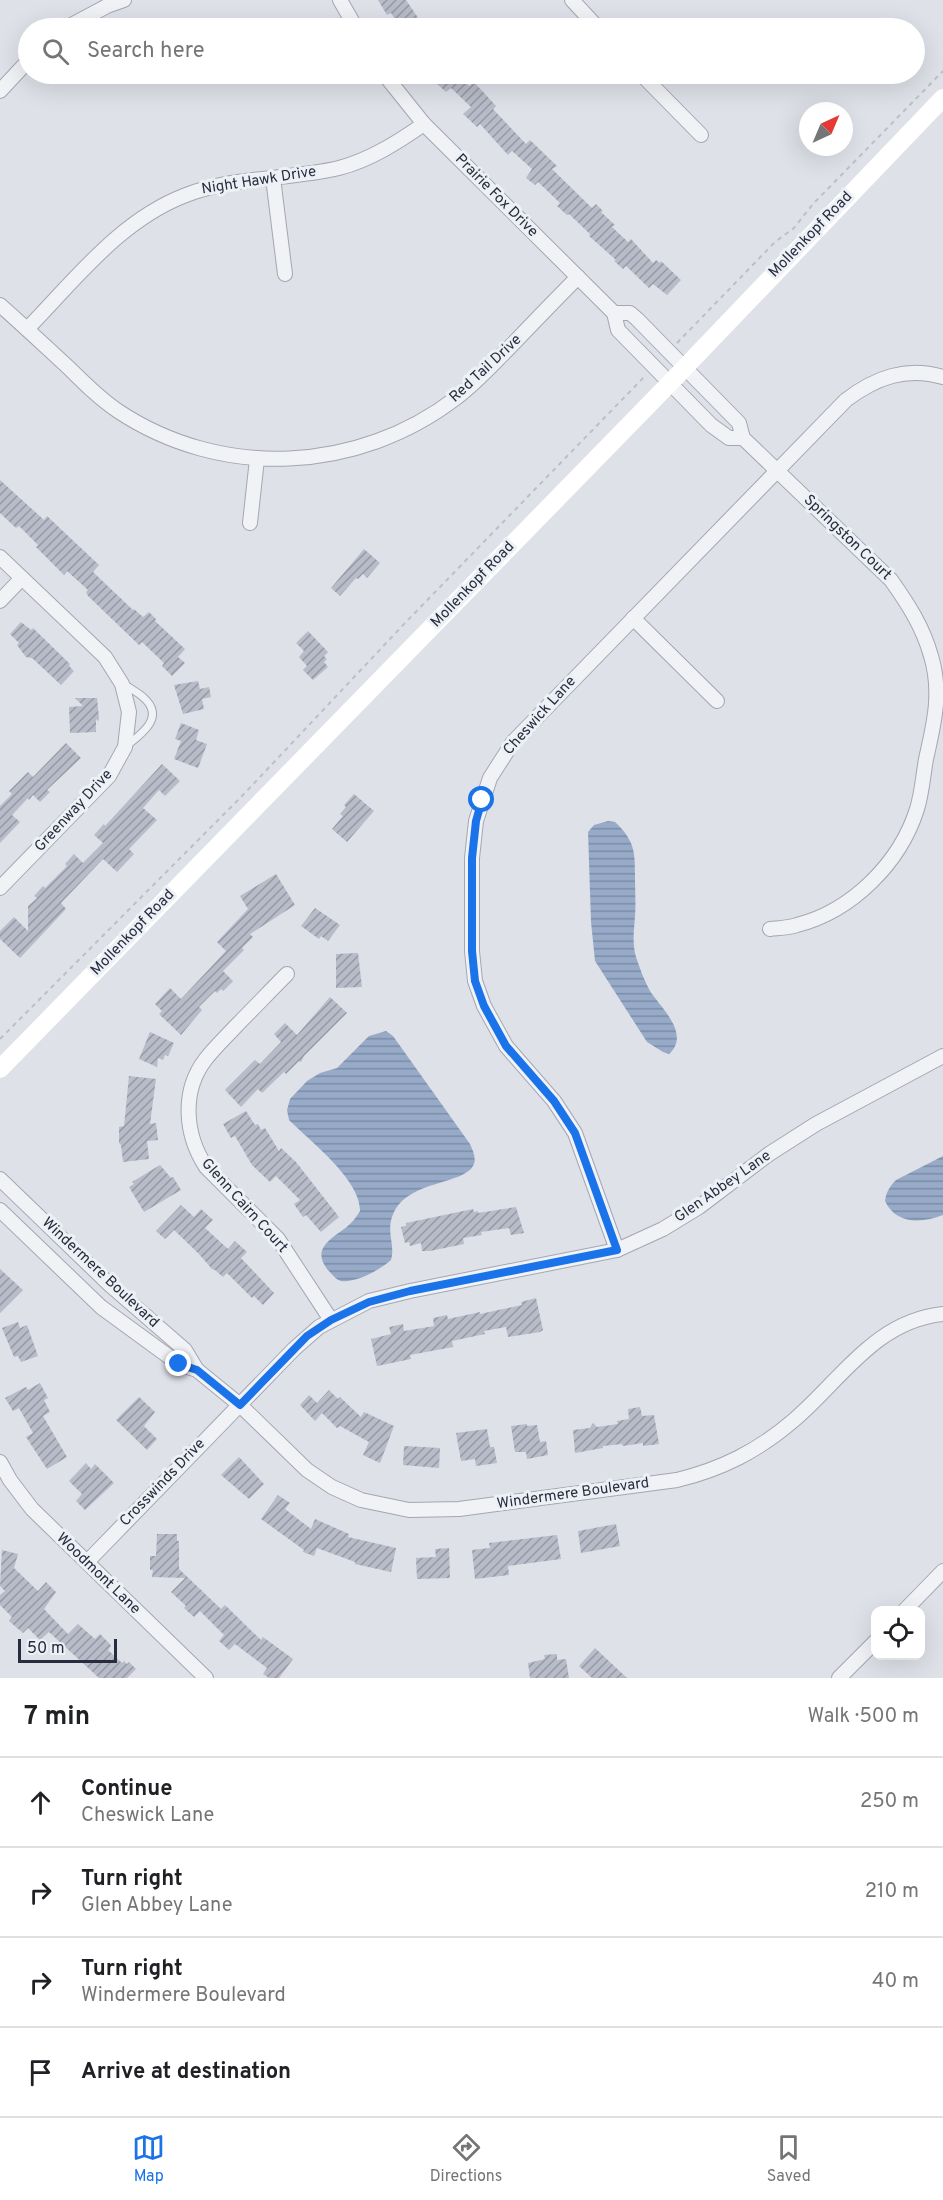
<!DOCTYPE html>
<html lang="en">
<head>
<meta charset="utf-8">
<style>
  body { margin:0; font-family:Overpass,sans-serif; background:#f2f2f2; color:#202124 }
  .controls { position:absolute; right:18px; bottom:18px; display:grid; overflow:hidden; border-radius:12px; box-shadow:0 6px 24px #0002 }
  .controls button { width:54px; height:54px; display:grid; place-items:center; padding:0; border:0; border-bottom:2px solid #e0e0e0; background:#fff; color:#202124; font:30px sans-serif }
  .compass { position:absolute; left:799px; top:102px; width:54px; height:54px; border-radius:50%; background:#fff; box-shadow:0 6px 24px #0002; rotate:44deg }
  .scale { position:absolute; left:18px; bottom:15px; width:99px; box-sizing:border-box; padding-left:6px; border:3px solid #272d3f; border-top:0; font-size:16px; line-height:21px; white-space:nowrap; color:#272d3f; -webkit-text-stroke:4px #edf0f5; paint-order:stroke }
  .stop { position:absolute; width:18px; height:18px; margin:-14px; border:4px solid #1a73e8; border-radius:50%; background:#fff }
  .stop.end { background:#1a73e8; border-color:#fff; box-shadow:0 2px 6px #0008 }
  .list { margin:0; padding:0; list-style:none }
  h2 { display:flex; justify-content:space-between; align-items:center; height:78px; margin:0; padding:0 24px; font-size:26px }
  h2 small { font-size:20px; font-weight:400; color:#757577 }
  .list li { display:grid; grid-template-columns:39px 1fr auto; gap:18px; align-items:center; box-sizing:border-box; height:90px; padding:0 24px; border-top:2px solid #e0e0e0 }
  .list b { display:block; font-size:22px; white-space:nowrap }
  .list p { margin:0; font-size:20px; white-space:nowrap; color:#757577 }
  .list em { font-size:20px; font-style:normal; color:#757577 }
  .icon { flex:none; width:33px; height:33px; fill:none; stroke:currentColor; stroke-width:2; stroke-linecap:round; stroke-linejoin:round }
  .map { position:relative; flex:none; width:943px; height:1678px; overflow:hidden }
  .search { position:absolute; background:#fff; box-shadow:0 6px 24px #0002; left:18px; right:18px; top:18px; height:66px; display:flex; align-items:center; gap:15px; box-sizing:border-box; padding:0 21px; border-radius:33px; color:#757577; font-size:22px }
  .sheet { height:438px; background:#fff }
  nav { display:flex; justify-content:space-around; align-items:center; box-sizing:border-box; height:84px; border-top:2px solid #e0e0e0; background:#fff; font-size:16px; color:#757577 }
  nav a { display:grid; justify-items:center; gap:3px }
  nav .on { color:#1a73e8 }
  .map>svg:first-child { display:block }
  .water { fill:url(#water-rules) }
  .building { fill:url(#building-hatch) }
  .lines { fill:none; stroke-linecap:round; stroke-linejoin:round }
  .lane-casing { stroke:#a3a7b2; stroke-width:9 }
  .street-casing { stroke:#a3a7b2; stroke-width:16 }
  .path { stroke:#bcbfc6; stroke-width:2; stroke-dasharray:4.5 4.5; stroke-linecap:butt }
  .lane { stroke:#f0f2f6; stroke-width:7 }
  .street { stroke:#f0f2f6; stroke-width:14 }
  .secondary { stroke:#fff; stroke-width:18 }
  .route { stroke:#1a73e8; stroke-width:8 }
  .labels { text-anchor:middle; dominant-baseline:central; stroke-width:6; stroke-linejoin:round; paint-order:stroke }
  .street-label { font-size:15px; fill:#272d3f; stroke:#edf0f5 }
</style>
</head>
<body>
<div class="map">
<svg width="943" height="1678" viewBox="0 0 943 1678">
  <defs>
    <pattern id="water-rules" width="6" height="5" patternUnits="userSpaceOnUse" patternTransform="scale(1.5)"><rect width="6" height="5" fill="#97abc9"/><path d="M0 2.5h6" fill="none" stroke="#7b8ca5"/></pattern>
    <pattern id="building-hatch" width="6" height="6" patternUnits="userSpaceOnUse" patternTransform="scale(1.5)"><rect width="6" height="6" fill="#b8bcc8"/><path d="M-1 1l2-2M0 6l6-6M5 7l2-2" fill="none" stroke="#9699a4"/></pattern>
  </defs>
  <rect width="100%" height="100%" fill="#dee1e8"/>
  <g class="water">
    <path d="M 608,821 L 615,822 C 636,842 635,853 635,880 C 635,892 636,904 635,916 C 634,931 632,943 636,957 C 640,969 644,980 650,991 C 661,1008 691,1034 669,1054 L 663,1052 L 647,1042 L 595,961 L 591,922 L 588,832 L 594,825 Z"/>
    <path d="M 386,1031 L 393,1036 L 470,1144 C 473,1151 477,1159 473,1166 C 463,1184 411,1181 395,1210 C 384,1231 396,1243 391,1260 C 380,1270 356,1283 341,1281 C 335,1279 332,1274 327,1269 C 309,1245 339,1236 352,1222 C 355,1219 358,1214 360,1211 C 361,1180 310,1141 289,1120 L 287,1110 L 290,1099 L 307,1081 L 320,1073 L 337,1068 L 369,1036 Z"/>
    <path d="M 943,1156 L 943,1215 C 922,1223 896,1225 885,1201 C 886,1192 890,1186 896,1180 Z"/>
  </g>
  <g class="building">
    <polygon points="378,0 406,0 425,28 397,28 400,27 391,13 387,15"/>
    <polygon points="433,74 459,74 469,86 474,82 496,106 493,109 526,144 530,140 557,166 552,169 592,208 596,204 603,211 601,212 615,225 612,227 628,242 631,239 653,263 656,260 660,263 661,261 681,280 667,295 653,284 649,288 626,266 623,269 614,261 616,260 589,236 590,234 569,214 567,215 557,206 560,203 538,182 535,185 526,178 532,169 512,151 508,155 480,124 477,127 463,114 471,107 451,88 446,92 435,82 439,80"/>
    <polygon points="0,480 44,520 47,516 99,565 93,572 133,610 134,609 143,617 149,612 156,619 155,621 185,649 178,657 185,663 172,676 162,666 164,663 142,642 139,645 88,596 86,592 88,590 67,571 64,575 36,547 38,545 19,526 16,528 0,513"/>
    <polygon points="364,549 380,563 367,578 363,574 358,579 356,578 340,596 331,588"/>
    <polygon points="21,622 31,630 33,628 70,664 69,666 74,671 61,685 32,658 26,657 17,645 19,643 10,634"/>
    <polygon points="308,631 328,652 324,656 327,659 324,662 328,667 313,680 303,670 307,666 299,657 304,651 296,643"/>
    <polygon points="198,681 200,689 209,687 211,697 202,699 204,709 183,714 174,685"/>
    <polygon points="75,698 97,698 99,718 98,721 96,719 96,732 70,733 69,707 83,706"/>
    <polygon points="181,723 199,730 196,740 207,744 198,768 174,759 181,741 175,739"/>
    <polygon points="66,743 81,758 47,790 50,792 40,802 33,795 29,800 28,798 12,815 20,822 0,843 0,806 12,794 9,791 28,772 33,777"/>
    <polygon points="162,764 180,781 165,796 159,790 143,808 157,820 129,849 134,854 117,872 103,859 61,903 66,909 20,958 0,939 0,931 14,917 28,931 28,906 37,898 34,896 43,886 45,888 67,866 65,864 74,854 83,863 103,843 94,835 104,824 105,826"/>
    <polygon points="354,794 374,811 347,842 332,829 343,816 340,814 346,807 344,805"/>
    <polygon points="276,874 295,905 250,934 253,937 242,948 244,950 223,971 233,981 223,991 221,989 217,993 215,991 199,1007 202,1010 181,1035 159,1014 162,1011 155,1004 170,988 181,999 226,951 217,942 248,909 240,896"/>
    <polygon points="315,908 340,925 328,941 321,936 319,939 301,926"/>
    <polygon points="358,953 362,987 336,988 336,954"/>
    <polygon points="330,997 347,1013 304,1056 301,1062 299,1061 286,1074 284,1072 262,1093 258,1089 241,1107 225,1090 255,1060 260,1064 281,1042 274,1034 285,1023 297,1035"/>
    <polygon points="150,1032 174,1043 168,1056 165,1055 163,1060 158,1058 157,1067 139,1059"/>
    <polygon points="129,1076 156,1079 150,1124 156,1123 158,1140 147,1141 149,1159 123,1162 121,1145 119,1143 119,1127 124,1126"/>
    <polygon points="246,1111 255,1125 258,1124 261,1130 265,1128 279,1151 281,1148 296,1162 339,1217 321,1232 306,1215 303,1217 294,1204 300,1200 276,1176 270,1182 252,1165 235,1136 231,1138 223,1124"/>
    <polygon points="160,1165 171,1178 173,1177 181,1190 144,1212 129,1187 134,1184 132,1182"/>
    <polygon points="181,1205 194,1217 201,1209 213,1220 205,1228 228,1249 235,1241 247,1252 241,1258 274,1293 263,1305 254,1296 252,1298 227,1273 223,1277 215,1270 212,1269 198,1253 174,1230 165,1239 156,1231"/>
    <polygon points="516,1207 524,1233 511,1235 509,1228 481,1232 482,1235 463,1238 464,1244 430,1251 422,1251 421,1243 410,1246 409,1242 405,1243 401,1227 406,1226 406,1223 473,1209 474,1212 478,1211 478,1213"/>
    <polygon points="0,1269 23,1290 0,1313"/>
    <polygon points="536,1298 543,1330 540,1332 508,1337 506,1327 484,1331 485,1334 452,1341 453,1347 410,1355 411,1359 377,1366 371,1339 391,1334 389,1327 403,1324 404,1331 434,1326 433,1318 447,1315 448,1319 480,1312 480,1314 522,1305 521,1302"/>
    <polygon points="18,1322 20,1328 27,1325 38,1356 21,1362 18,1356 14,1357 2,1328"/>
    <polygon points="40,1383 48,1398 44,1400 50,1412 43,1416 67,1457 47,1469 26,1437 33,1433 19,1408 13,1411 5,1398 26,1387 28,1390"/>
    <polygon points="329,1390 338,1399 340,1397 361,1417 364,1412 394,1426 380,1463 363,1455 369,1442 340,1426 337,1428 322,1413 315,1421 300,1405 309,1395 317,1403"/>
    <polygon points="139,1397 155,1412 144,1426 157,1439 147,1450 116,1420"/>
    <polygon points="640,1407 642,1416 654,1415 659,1444 643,1446 643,1443 623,1446 622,1444 603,1446 603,1448 575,1453 573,1430 590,1428 593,1423 597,1427 618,1424 617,1421 629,1419 628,1409"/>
    <polygon points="527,1424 527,1426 537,1425 540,1442 546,1441 548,1455 527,1459 526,1452 515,1452 511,1426"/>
    <polygon points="487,1429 490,1447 494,1447 497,1463 476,1466 475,1459 461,1461 456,1433"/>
    <polygon points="404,1446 440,1448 439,1468 403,1465"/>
    <polygon points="239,1457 264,1484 249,1499 221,1475"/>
    <polygon points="86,1463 91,1469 95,1464 114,1483 85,1510 76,1501 82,1494 69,1481"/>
    <polygon points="278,1495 290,1503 285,1509 311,1529 315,1519 349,1534 348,1537 396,1548 391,1572 355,1564 355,1562 317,1548 314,1556 303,1552 304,1550 261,1519"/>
    <polygon points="616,1524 620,1546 581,1553 578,1531"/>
    <polygon points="157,1534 177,1534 177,1541 179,1541 179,1569 221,1609 225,1605 261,1640 263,1637 293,1659 279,1678 269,1678 263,1674 267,1668 235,1644 229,1650 219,1641 224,1635 200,1611 194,1617 184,1608 186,1606 171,1592 185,1578 152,1577 153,1570 150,1570 150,1556 156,1556"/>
    <polygon points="557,1535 561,1559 508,1566 509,1575 475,1579 472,1550 490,1548 489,1543"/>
    <polygon points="449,1548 450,1578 417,1579 416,1558 436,1557 435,1549"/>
    <polygon points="2,1550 18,1554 14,1568 38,1591 46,1582 56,1592 44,1609 68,1634 78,1624 95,1639 100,1634 110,1644 111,1646 108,1650 122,1663 124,1661 127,1664 129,1662 136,1669 127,1678 99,1678 49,1632 40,1640 28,1628 23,1633 17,1628 9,1621 12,1617 0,1605 0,1595 5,1591 0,1586"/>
    <polygon points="595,1648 627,1678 592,1678 579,1666"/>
    <polygon points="557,1654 557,1660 566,1659 569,1678 530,1678 528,1663 545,1659 544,1655"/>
  </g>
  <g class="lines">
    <defs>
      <path id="lane" d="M 124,684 C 130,689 138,692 144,698 C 166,718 140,735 125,747"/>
      <g id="street">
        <polyline points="340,0 356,28"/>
        <polyline points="572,0 598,28"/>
        <polyline points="66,28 107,6 124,0"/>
        <polyline points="384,74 424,124 614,313 618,330 711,425 729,438 743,438"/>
        <polyline points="641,74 701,135"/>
        <polyline points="0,91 28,61"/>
        <polyline points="273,178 285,274"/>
        <path d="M 0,305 C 24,326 47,348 70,369 C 85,384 100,399 118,411 C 222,480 358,473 456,398 C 476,383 492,365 509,348 C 532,324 555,300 578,277"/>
        <path d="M 614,313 L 630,313 L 637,319 L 739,423 L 743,438 L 891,580 C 908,604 923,627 931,656 C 942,692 934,724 926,759 C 923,776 922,793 917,809 C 900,863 852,911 797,925 C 788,928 779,928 770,929"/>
        <path d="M 27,329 C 75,280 120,220 186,195 C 235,176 288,180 339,168 C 370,160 398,142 424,124"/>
        <polyline points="250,523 257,459"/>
        <polyline points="0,557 105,657 122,684 129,712 125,747 109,776 0,888"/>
        <polyline points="0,601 22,578"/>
        <polyline points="633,618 717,701"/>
        <path d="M 287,974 C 270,991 253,1009 236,1026 C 226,1037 214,1048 205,1060 C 181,1092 185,1135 206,1167 L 278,1239 L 331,1320"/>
        <polyline points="0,1179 110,1285 185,1350 197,1370"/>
        <path d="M 0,1210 L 101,1307 L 179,1364 L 197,1370 L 240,1405 L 307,1470 L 332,1487 L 361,1500 L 409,1510 L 459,1509 L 677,1480 C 722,1469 758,1451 794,1420 C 841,1380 875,1321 943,1314"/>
        <path d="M 617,1250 L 575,1133 L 554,1101 L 506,1046 L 484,1006 L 475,981 L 472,951 L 472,858 L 476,821 L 490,778 L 513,742 L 846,400 C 875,378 906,366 943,377"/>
        <polyline points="0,1462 10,1480 32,1509 206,1678"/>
        <polyline points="87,1562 294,1349 319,1327 369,1301 410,1291 617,1250 663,1229 699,1207 769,1154 816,1124 943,1056"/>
        <polyline points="905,1610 943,1571"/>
        <polyline points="839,1678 876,1641"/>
      </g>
    </defs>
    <use href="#lane" class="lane-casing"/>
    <use href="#street" class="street-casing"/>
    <g class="path">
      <polyline points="677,343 775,242 794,228 813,204 943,71"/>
      <polyline points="0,1039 243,795 406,622 646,375"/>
    </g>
    <use href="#lane" class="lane"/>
    <use href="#street" class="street"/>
    <polyline class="secondary" points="0,1069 669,384 943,98"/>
  </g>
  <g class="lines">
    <polyline class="route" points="179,1364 197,1370 240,1405 307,1336 331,1320 369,1302 410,1291 617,1250 575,1133 554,1101 506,1046 484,1006 475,981 472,951 472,858 476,821 482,800"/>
  </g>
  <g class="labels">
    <g class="street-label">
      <text transform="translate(259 181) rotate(-9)">Night Hawk Drive</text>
      <text transform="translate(496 196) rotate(45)">Prairie Fox Drive</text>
      <text transform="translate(811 235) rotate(-46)">Mollenkopf Road</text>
      <text transform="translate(486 369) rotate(-43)">Red Tail Drive</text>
      <text transform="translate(847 538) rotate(44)">Springston Court</text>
      <text transform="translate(473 585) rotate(-46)">Mollenkopf Road</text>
      <text transform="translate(540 716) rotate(-48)">Cheswick Lane</text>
      <text transform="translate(74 811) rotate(-47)">Greenway Drive</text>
      <text transform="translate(133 933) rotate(-46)">Mollenkopf Road</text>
      <text transform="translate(723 1187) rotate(-35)">Glen Abbey Lane</text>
      <text transform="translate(244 1206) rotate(48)">Glenn Cairn Court</text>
      <text transform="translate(100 1273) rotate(43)">Windermere Boulevard</text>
      <text transform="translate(163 1483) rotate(-46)">Crosswinds Drive</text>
      <text transform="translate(573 1494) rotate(-8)">Windermere Boulevard</text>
      <text transform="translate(98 1574) rotate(44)">Woodmont Lane</text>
    </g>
  </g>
</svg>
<div class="controls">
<button><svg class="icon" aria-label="locate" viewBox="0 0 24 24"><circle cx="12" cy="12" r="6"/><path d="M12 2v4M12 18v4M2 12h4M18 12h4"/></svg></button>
</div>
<svg class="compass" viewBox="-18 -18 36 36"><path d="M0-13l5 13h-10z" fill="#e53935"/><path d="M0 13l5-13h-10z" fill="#757577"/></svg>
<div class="scale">50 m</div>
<div class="stop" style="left:482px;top:800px"></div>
<div class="stop end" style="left:179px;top:1364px"></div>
<div class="search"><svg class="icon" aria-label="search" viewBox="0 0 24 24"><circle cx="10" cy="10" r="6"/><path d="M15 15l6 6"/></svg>Search here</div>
</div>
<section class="sheet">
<h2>7 min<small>Walk · 500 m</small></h2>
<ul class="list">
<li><svg class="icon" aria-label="ahead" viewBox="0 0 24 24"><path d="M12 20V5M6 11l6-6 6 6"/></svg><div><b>Continue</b><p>Cheswick Lane</p></div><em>250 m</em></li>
<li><svg class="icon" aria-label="right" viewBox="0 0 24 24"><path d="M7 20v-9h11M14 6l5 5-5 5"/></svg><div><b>Turn right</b><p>Glen Abbey Lane</p></div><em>210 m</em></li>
<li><svg class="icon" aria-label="right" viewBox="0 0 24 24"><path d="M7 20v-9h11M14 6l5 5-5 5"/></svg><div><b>Turn right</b><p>Windermere Boulevard</p></div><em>40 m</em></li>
<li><svg class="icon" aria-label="arrive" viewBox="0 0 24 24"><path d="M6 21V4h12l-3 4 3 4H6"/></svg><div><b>Arrive at destination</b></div></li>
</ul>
</section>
<nav>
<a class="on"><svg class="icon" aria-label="map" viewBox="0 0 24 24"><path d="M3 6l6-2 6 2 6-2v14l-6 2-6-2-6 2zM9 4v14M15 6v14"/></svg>Map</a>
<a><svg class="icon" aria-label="directions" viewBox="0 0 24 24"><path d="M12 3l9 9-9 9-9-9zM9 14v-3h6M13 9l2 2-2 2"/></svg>Directions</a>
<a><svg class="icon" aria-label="saved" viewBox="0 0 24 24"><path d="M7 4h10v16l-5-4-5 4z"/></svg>Saved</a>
</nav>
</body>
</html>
